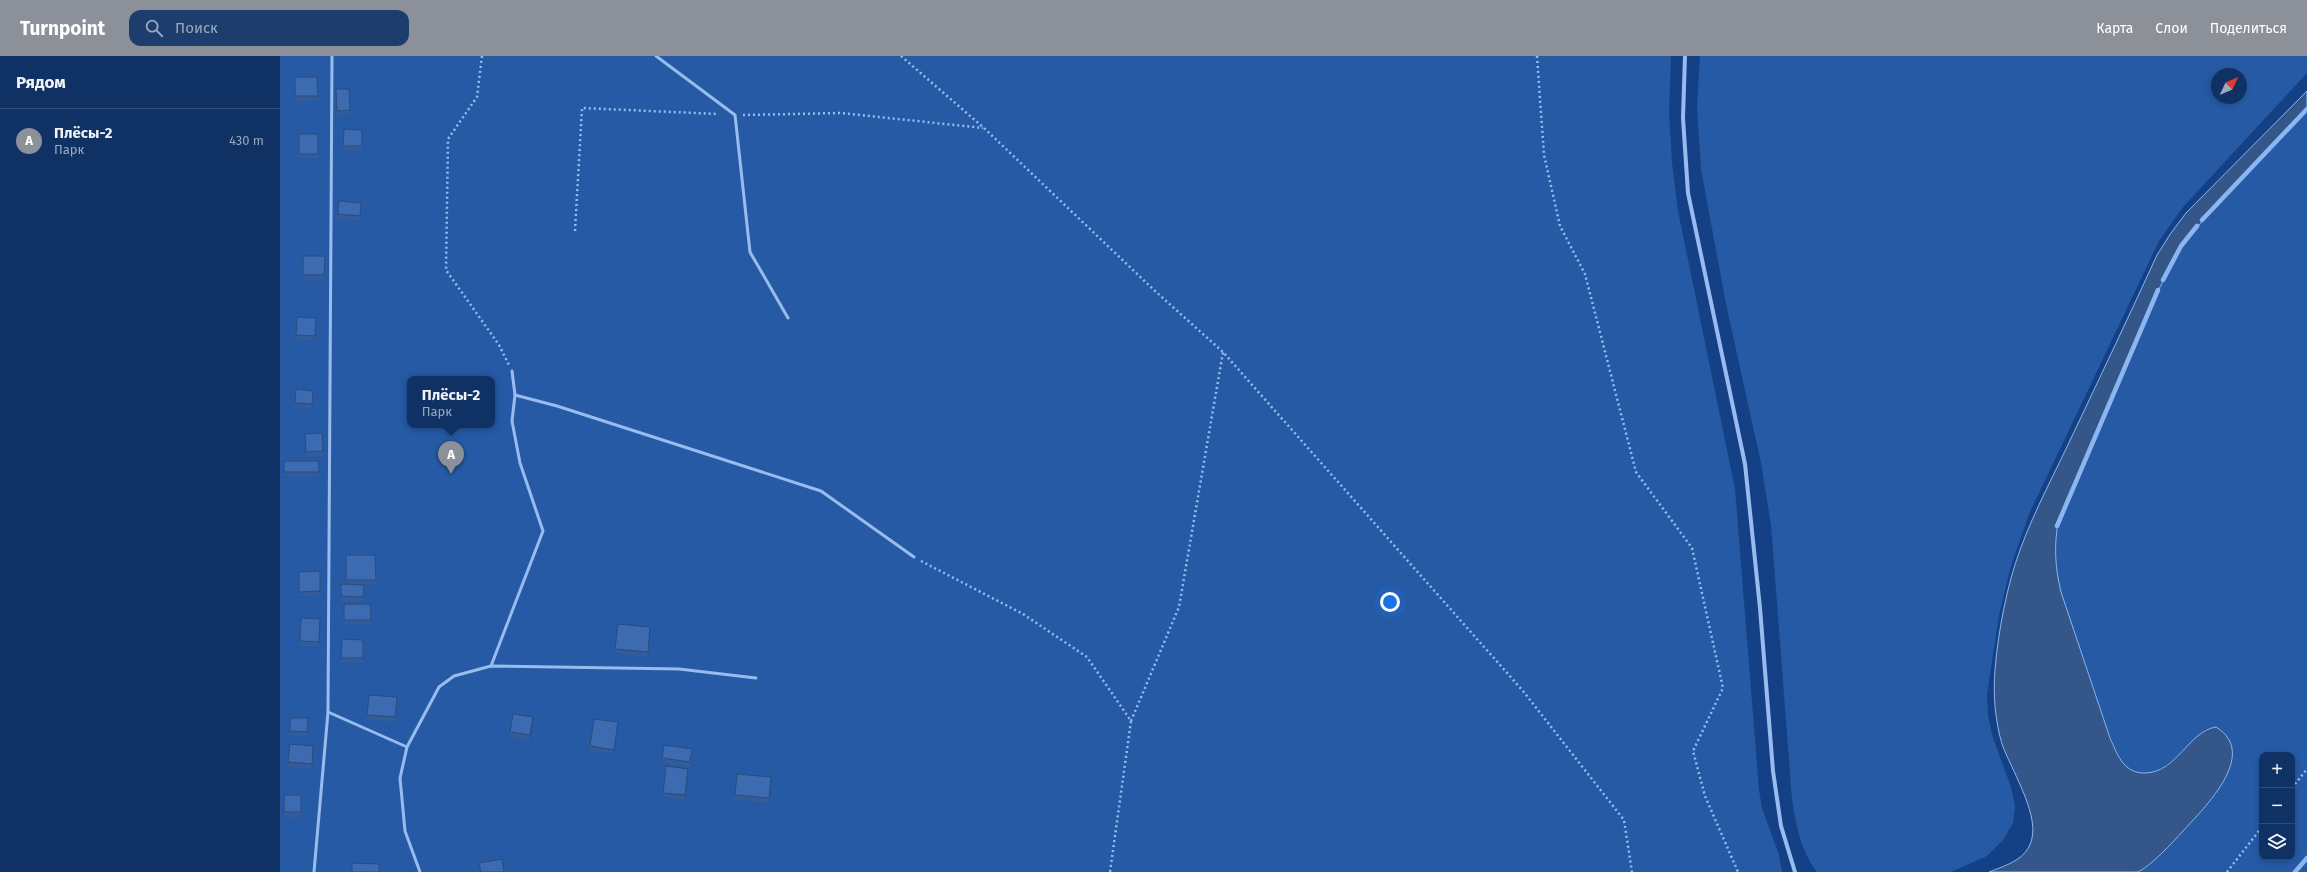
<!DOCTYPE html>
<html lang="ru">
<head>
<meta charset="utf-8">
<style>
  body { margin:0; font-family:"Fira Sans",sans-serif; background:#1d3d6d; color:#f1f3f6 }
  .controls { position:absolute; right:12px; bottom:12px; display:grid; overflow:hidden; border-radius:8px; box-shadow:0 2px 6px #0003 }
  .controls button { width:36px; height:36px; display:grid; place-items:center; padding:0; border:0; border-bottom:1px solid #2f4c78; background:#0f3164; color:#f1f3f6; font:20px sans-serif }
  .compass { position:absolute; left:1931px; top:12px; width:36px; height:36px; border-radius:50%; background:#0f3164; box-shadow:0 2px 6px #0003; rotate:46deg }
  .you { position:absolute; left:1110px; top:546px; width:14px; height:14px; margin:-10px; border:3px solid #fff; border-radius:50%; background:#1a73e8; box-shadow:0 0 0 6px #1a73e833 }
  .badge { display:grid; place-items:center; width:26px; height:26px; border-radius:50%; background:#8c9099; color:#fff; font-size:13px; font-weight:700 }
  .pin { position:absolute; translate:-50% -33px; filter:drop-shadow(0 1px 2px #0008) }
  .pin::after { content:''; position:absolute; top:21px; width:14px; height:12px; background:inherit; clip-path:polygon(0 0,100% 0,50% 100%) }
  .popup { position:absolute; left:127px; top:320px; width:88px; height:52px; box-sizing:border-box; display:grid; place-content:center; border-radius:8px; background:#0f3164; filter:drop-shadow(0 1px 3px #0005); font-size:13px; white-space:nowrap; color:#9ba9bf }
  .popup b { font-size:15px; color:#f1f3f6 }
  .popup::after { content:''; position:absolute; left:50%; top:100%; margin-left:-8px; border:8px solid transparent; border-top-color:#0f3164 }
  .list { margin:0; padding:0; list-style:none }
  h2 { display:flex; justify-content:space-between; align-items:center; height:52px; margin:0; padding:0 16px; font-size:17px }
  h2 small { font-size:13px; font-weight:400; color:#9ba9bf }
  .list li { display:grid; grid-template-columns:26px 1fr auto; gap:12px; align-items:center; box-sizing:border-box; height:64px; padding:0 16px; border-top:1px solid #2f4c78 }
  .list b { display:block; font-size:15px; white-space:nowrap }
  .list p { margin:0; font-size:13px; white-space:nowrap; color:#9ba9bf }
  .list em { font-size:13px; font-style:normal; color:#9ba9bf }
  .icon { flex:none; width:22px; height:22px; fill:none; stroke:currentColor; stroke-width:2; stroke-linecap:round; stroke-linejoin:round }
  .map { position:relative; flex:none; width:2027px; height:816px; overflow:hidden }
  header { display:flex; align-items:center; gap:24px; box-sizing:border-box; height:56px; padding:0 20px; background:#8c9099; color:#fff }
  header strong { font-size:19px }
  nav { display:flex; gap:22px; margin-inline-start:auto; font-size:14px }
  .search { width:280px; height:36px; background:#1d3d6d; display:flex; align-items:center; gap:10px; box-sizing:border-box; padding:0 14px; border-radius:12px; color:#9ba9bf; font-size:15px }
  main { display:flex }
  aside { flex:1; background:#0f3164 }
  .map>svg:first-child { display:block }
  .green { fill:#265aa5; fill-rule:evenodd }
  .water { fill:#345689; stroke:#8bb6f2 }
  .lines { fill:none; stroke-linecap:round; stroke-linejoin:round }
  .stream { stroke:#8bb6f2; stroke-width:4.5 }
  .path { stroke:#99bcef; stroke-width:2.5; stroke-dasharray:2 3; stroke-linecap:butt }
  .lane { stroke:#99bcef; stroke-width:3 }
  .street { stroke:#99bcef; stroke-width:4 }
  .wall { fill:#345c98 }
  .shaded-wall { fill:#2b4b7c }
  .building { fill:#3d6bb1; stroke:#2b4b7c }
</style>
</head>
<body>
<header>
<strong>Turnpoint</strong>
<div class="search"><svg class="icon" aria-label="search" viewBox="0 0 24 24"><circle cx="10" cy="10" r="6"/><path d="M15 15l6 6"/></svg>Поиск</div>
<nav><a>Карта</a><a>Слои</a><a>Поделиться</a></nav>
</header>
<main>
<aside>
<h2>Рядом<small></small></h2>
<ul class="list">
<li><span class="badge">A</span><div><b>Плёсы-2</b><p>Парк</p></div><em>430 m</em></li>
</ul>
</aside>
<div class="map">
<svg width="2027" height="816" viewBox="0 0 2027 816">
  <rect width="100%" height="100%" fill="#144186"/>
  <g class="green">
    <path d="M 0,0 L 1391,0 L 1389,57 L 1392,107 L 1398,155 L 1455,433 L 1479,734 L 1482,752 L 1499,799 L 1502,816 L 0,816 ZM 130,323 L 212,323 L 212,369 L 130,369 Z"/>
    <path d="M 1420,0 L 2027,0 L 2027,17 L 1903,151 L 1879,185 L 1749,458 L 1731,510 L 1719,559 L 1707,638 L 1708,660 L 1713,682 L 1731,731 L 1735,750 L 1733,767 L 1723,784 L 1707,800 L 1671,816 L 1537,816 C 1521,795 1516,769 1512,743 L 1491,469 L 1481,407 L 1446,248 L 1421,113 L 1417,51 ZM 1937,18 L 1961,18 L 1961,42 L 1937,42 Z"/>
    <path d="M 2027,53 L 2027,816 L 1857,816 L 1881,798 L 1937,737 L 1927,672 C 1911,687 1871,736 1847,712 C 1839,703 1835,692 1830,682 L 1781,536 C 1775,511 1774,491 1778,466 L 1870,250 L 1901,190 L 1943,140 ZM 1982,699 L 2012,699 L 2012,801 L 1982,801 Z"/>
  </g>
  <path class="water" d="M 2027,35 L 2027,53 L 1943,140 L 1901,191 L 1870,250 L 1778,466 C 1774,491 1775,511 1781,536 L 1830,682 C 1838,700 1844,718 1866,717 C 1897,716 1909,675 1936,671 C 1980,698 1924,752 1903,775 C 1893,786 1871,810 1858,816 C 1850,816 1834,816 1825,816 C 1786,816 1748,816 1709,816 C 1727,809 1748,803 1752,782 C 1758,756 1731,713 1722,688 C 1715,664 1713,639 1715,614 C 1718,576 1727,529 1740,494 C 1755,453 1776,415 1794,376 C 1822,317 1850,258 1877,199 L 1891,177 L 1906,157 Z"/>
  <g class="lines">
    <g class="stream">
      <polyline points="1922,164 2027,53"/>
      <polyline points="1883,224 1901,190 1917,170"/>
      <polyline points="1777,470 1878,234"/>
      <polyline points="2015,816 2027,802"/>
    </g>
    <g class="path">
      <polyline points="202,0 197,41 168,83 166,214 219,289 229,309"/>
      <polyline points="621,0 704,72 875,235 943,296 1243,635 1344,764 1352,816"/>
      <polyline points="1257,0 1264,99 1280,170 1305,218 1356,416 1412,492 1443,632 1413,695 1425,740 1458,816"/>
      <polyline points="463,59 561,57 703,72"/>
      <polyline points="295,175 302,52 438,58"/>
      <polyline points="641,505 743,558 807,601 851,665 830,816"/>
      <polyline points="851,665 899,551 943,296"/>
      <polyline points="2012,732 2027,713"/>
      <polyline points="1947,816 1982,771"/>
    </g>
    <g class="lane">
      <polyline points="52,0 48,656 127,691 120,722 125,775 140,816"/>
      <polyline points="376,0 455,59 470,196 508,262"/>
      <polyline points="235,339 277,350 541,435 634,501"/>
      <polyline points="211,610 263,475 240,407 232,365 235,339 232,315"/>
      <polyline points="127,691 159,631 174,620 211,610 399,613 476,622"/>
      <polyline points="34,816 48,656"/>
    </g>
    <polyline class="street" points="1405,0 1403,62 1408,137 1465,408 1480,552 1493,715 1501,770 1515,816"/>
  </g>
  <g class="wall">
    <polygon points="15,21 37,21 38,44 15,45"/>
    <polygon points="56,38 70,54 70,58 57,59"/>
    <polygon points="64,73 82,74 82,95 63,94"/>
    <rect x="19" y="78" width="19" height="24"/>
    <polygon points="81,151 80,164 58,163 58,158"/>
    <polygon points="23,200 45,200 44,224 23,224"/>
    <polygon points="17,261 36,262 35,284 16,284"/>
    <polygon points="33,339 32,353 15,351 15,347"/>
    <polygon points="42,377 43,400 26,400 25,378"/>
    <rect x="4" y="405" width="35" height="15"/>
    <polygon points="66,499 95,499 96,528 67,528 84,529 83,546 61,545 61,528 66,528"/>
    <polygon points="40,515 40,540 19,540 19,516"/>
    <polygon points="64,548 90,548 91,568 64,569"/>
    <polygon points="21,562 40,563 39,590 20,590"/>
    <polygon points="370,576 368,601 335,597 335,593"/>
    <polygon points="62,583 83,584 83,607 61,606"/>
    <polygon points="117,646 115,666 87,663 87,659"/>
    <polygon points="10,662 28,662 27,680 10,679"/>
    <polygon points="253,666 250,684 230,680 230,676"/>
    <polygon points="338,671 334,698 310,695 310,690"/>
    <polygon points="33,694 32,713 8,711 8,706"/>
    <polygon points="412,697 410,711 382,707 382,702"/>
    <polygon points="408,717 405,744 383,741 383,737"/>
    <polygon points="491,725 489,747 455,744 455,739"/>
    <rect x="4" y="739" width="17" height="22"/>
  </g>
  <g class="shaded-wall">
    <polygon points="253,661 253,666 250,684 250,679"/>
    <polygon points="338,666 338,671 334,698 334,694"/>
    <polygon points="408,713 408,717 405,744 405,739"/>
  </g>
  <g class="building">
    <polygon points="15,21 37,21 38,40 15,40"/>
    <polygon points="56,33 69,33 70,54 57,55"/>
    <polygon points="64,73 82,74 82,90 63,90"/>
    <rect x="19" y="78" width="19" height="20"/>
    <polygon points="59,145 81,147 80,160 58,158"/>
    <polygon points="23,200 45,200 44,219 23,219"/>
    <polygon points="17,261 36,262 35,280 16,279"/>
    <polygon points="16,333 33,335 32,348 15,347"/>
    <polygon points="42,377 43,395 26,396 25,378"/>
    <rect x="4" y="405" width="35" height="11"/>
    <polygon points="66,499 95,499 96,524 66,524"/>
    <polygon points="40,515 40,535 19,536 19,516"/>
    <polygon points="61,528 84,529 83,541 61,540"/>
    <polygon points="64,548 90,548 91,564 64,564"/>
    <polygon points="21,562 40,563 39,586 20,585"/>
    <polygon points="338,568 370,571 368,596 335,593"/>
    <polygon points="62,583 83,584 83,602 61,602"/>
    <polygon points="89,639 117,641 115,661 87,659"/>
    <polygon points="233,658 253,661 250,679 230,676"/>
    <polygon points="10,662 28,662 27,676 10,675"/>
    <polygon points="314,663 338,666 334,694 310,690"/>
    <polygon points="10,688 33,690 32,708 8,706"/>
    <polygon points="384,689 412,693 410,706 382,702"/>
    <polygon points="386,710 408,713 405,739 383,737"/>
    <polygon points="457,718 491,721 489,742 455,739"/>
    <rect x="4" y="739" width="17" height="17"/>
    <polygon points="222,803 224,816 201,816 199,807"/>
    <polygon points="72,807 99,808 99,816 72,816"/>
  </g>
</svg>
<div class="controls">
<button>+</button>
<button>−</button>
<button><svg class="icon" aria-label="layers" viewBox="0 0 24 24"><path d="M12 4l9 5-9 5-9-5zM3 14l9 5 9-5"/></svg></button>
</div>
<svg class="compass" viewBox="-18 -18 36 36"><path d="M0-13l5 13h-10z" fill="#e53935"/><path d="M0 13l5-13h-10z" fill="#9ba9bf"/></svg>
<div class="you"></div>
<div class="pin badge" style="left:171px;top:418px">A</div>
<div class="popup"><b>Плёсы-2</b>Парк</div>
</div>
</main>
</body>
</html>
